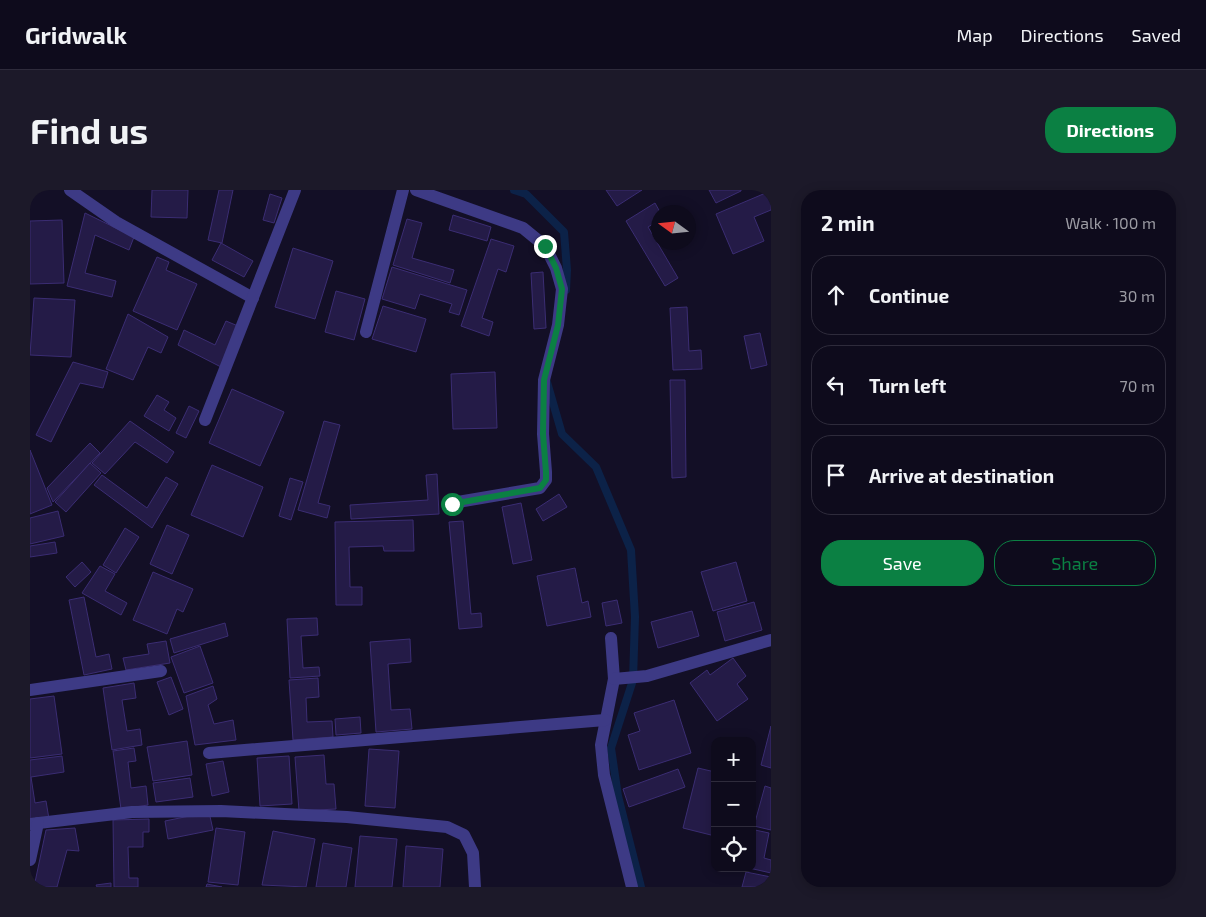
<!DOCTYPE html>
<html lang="en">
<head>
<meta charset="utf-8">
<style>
  body { margin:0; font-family:"Exo 2",sans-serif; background:#1c1929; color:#f1f3f6 }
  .controls { position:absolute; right:15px; bottom:15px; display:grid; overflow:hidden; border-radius:10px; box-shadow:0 2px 12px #0003 }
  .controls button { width:45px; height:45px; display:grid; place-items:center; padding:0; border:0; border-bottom:1px solid #2e2b3b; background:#0e0b1c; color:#f1f3f6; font:25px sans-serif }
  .compass { position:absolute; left:621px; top:15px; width:45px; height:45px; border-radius:50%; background:#0e0b1c; box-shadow:0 2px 12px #0003; rotate:285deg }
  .stop { position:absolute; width:15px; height:15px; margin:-11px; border:4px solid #0b8043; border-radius:50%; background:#fff }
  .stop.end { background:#0b8043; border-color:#fff; box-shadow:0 1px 5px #0008 }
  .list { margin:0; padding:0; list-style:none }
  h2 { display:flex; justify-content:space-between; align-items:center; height:65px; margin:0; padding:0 20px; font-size:21px }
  h2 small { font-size:16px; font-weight:400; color:#9b9ba3 }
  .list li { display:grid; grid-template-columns:32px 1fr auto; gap:15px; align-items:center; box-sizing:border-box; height:80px; margin:0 10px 10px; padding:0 10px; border:1px solid #2e2b3b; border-radius:20px }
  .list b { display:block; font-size:19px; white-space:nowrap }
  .list em { font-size:16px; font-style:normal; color:#9b9ba3 }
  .actions { display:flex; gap:10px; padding:15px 20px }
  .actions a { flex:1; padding:11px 0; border:1px solid #0b8043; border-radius:20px; text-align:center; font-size:18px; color:#0b8043 }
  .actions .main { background:#0b8043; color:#fff }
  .icon { flex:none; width:28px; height:28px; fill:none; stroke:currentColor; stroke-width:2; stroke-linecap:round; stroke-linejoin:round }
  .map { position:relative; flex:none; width:741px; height:697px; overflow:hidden; border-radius:20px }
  header { display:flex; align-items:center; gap:30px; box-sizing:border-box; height:70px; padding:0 25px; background:#0e0b1c; border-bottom:1px solid #2e2b3b }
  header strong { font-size:24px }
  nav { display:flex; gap:28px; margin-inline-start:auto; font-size:18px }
  .intro { display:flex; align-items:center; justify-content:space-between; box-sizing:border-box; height:120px; padding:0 30px }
  h1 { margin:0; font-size:35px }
  .button { padding:12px 22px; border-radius:20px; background:#0b8043; color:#fff; font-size:18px; font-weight:700 }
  main { display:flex; gap:30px; padding:0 30px }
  aside { flex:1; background:#0e0b1c; border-radius:20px; box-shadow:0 2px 12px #0003 }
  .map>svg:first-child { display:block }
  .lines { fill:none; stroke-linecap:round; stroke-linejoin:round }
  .stream { stroke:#0c2248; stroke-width:8 }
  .building { fill:#241b47; stroke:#3b2d73 }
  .street { stroke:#3d3a85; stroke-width:12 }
  .route { stroke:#0b8043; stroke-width:6 }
</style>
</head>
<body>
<header>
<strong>Gridwalk</strong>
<nav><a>Map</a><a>Directions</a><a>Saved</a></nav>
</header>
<div class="intro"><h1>Find us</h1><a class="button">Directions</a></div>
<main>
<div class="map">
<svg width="741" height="697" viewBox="0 0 741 697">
  <rect width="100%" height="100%" fill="#130f26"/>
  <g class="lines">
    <g class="stream">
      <polyline points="484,0 496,4 534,42 537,80 536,100"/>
      <polyline points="517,192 532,244 566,277 601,360 605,427 603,490 581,558 588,606 611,697"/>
    </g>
  </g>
  <g class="building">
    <polygon points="122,0 158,0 157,28 121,27"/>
    <polygon points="189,0 203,0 192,53 178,50"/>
    <polygon points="576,0 612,0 587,16"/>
    <polygon points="679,0 711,0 711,1 686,13"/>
    <polygon points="738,2 741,9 741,20 724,27 734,51 703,64 686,24"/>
    <polygon points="240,4 252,8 244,33 233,30"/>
    <polygon points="625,13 630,22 628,22 628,31 618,37 648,88 635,96 596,31"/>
    <polygon points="55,23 104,47 99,60 65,45 55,83 86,91 82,107 37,96"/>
    <polygon points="423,25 461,37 457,51 419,40"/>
    <polygon points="377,29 392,33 382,68 424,80 420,93 363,75"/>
    <polygon points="32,30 34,93 0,94 0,31"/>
    <polygon points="461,49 484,56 476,82 468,79 452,128 463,132 459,146 431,136"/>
    <polygon points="191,53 223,71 214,87 182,70"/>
    <polygon points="263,58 303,71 285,129 245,117"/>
    <polygon points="127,67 139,72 136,80 167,94 147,140 103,121"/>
    <polygon points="362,77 437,100 429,125 419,122 422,114 390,104 385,119 352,109"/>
    <polygon points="513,82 516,138 504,139 501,83"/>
    <polygon points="306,101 335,109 324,150 295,142"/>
    <polygon points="4,108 45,110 41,167 0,165"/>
    <polygon points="353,116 396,129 386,162 342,149"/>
    <polygon points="657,117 659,161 671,160 672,179 643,180 640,118"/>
    <polygon points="98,124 138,147 131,163 118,157 103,190 76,179"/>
    <polygon points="196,131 208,136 191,177 148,155 154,140 185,155"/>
    <polygon points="730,143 737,175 721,179 714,146"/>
    <polygon points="43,172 78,182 73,198 50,193 21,252 6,245"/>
    <polygon points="465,182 467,238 423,239 421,184"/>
    <polygon points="640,190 655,190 656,287 642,288"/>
    <polygon points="202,199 254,222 230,276 179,253"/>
    <polygon points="127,205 139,212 134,220 146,228 139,241 114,226"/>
    <polygon points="159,216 169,221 156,248 146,243"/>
    <polygon points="100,231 144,262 137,273 105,252 75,284 62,273"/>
    <polygon points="294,231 310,235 288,313 300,316 297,328 268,320"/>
    <polygon points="60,253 70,263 23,312 17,298"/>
    <polygon points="0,260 22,315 0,324"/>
    <polygon points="60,273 71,283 36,322 25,312"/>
    <polygon points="182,275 233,297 213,347 161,325"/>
    <polygon points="407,284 409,324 321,329 320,315 398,310 396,285"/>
    <polygon points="72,285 117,318 136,287 148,294 122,338 64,295"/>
    <polygon points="260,288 273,292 261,330 249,326"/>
    <polygon points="529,304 537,317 513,331 506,319"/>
    <polygon points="491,313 502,370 483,374 472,317"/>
    <polygon points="28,321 34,346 0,354 0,328"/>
    <polygon points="383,330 384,361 354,361 353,356 319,357 320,397 332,397 332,415 306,415 305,332"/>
    <polygon points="433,331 441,424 451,423 452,437 429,439 419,332"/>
    <polygon points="137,335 159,345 142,384 120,374"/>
    <polygon points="95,338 109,347 86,383 73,375"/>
    <polygon points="25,352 27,363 0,367 0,356"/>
    <polygon points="52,372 61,382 45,397 36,387"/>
    <polygon points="706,372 717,411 683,421 671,382"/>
    <polygon points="70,376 85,384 75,401 97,413 91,425 52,403"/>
    <polygon points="545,378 552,413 558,411 561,427 517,436 507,386"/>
    <polygon points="123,382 163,399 153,422 147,419 137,444 103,430"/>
    <polygon points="54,407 66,467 79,464 82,479 54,485 39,410"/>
    <polygon points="587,410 592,433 576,436 572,413"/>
    <polygon points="724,412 732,440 695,451 687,422"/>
    <polygon points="662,421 669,446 628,458 621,432"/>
    <polygon points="287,428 288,445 271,446 273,478 289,477 290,486 260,488 257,429"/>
    <polygon points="195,433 198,446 144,463 140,449"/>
    <polygon points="380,449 381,472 358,474 361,520 380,519 382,539 346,542 340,452"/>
    <polygon points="136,451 140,473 96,480 93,468 119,464 117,454"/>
    <polygon points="170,456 183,493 154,503 141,467"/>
    <polygon points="703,468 716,486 707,494 718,509 687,531 660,493 677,480 680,485"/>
    <polygon points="141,487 153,519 139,525 127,492"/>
    <polygon points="288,488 289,507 276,508 277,532 302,531 303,547 263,550 259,490"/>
    <polygon points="104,493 106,508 92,510 97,541 110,539 112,555 82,560 73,498"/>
    <polygon points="183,496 187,509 178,515 184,534 203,530 206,550 165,555 156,506"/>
    <polygon points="24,506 32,564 0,568 0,509"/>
    <polygon points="644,510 661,563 609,580 598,545 610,541 604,523"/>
    <polygon points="330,527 331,543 306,545 305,529"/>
    <polygon points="741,536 741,578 731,575"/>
    <polygon points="157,551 162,585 123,591 117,557"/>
    <polygon points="104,558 106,571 98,572 101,598 116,596 118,615 91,619 83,561"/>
    <polygon points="339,559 369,561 365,618 335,616"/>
    <polygon points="294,565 296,594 304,594 306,619 269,621 265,567"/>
    <polygon points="32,566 34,582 1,587 5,613 16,611 19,629 0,632 0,570"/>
    <polygon points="259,566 262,614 230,616 227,568"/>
    <polygon points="193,571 199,602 182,606 176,574"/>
    <polygon points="668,578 685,582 685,646 653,638"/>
    <polygon points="648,579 655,597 599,617 593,599"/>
    <polygon points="160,588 163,607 126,612 123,593"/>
    <polygon points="735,596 741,598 741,640 724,636"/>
    <polygon points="179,622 183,640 138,649 135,631"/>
    <polygon points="119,629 119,642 113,642 113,657 98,657 99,688 108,688 108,697 84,697 83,630"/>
    <polygon points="45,638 49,661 37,660 27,697 4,697 16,640"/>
    <polygon points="186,638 215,642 208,695 178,692"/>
    <polygon points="725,640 739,643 734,668 741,670 741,683 719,678 722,678 722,651"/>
    <polygon points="243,641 285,649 276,697 232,695"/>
    <polygon points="330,646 367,649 362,697 325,697"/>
    <polygon points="293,653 322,658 316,697 286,697"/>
    <polygon points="376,656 413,659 410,697 373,697"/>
    <polygon points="716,682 741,687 741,697 712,697"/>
    <polygon points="81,693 81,697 67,697 66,695"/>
    <polygon points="177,694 192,697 176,697"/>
  </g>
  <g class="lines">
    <g class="street">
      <polyline points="40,0 86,32 223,108"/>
      <polyline points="386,0 493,38 515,56 526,78 532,99 528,135 514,190 513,244 516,282 516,290 510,298 422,313"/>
      <polyline points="336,142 373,0"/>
      <polyline points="175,230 265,0"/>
      <polyline points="581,448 584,489 571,555 574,585 602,697"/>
      <polyline points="584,489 617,486 741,450"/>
      <polyline points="0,500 131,481"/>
      <polyline points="179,563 575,530"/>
      <polyline points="0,634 102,622 191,621 317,627 417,637 434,645 443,663 445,697"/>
      <polyline points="0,670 8,633"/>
    </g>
  </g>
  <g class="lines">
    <polyline class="route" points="422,314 510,298 516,290 516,282 513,244 514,190 528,135 532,99 526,78 515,56"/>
  </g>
</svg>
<div class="controls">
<button>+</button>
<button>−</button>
<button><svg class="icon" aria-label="locate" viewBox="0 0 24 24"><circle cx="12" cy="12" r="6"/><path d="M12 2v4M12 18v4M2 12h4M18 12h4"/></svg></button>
</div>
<svg class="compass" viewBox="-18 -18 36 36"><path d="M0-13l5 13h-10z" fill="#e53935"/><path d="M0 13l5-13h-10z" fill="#9b9ba3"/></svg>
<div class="stop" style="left:422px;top:314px"></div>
<div class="stop end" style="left:515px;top:56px"></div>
</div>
<aside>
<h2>2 min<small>Walk · 100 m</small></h2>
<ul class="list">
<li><svg class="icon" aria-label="ahead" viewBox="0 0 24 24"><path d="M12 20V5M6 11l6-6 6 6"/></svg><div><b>Continue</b></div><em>30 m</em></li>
<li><svg class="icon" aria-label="left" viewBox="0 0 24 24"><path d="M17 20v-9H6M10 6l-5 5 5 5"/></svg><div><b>Turn left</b></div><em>70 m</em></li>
<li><svg class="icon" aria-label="arrive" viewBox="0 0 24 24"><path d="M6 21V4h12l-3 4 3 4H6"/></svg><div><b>Arrive at destination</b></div></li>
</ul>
<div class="actions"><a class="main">Save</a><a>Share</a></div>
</aside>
</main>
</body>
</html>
